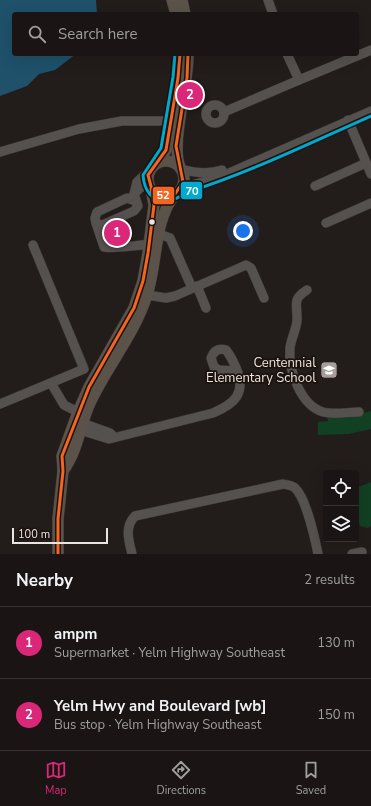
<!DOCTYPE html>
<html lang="en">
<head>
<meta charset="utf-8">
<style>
  body { margin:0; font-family:"Nunito Sans",sans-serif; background:#272222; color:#f1f3f6 }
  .controls { position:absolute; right:12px; bottom:12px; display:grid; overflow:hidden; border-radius:4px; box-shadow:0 4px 16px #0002 }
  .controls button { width:36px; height:36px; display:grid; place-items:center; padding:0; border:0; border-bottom:1px solid #383434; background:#1a1514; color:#f1f3f6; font:20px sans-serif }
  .scale { position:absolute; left:12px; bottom:10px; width:96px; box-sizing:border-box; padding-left:4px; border:2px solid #ece4e1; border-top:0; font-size:11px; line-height:14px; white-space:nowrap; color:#ece4e1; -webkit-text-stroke:3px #1c120e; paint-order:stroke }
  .you { position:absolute; left:243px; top:231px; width:14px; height:14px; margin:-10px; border:3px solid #fff; border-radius:50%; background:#1a73e8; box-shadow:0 0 0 6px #1a73e833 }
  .badge { display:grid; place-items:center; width:26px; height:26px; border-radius:50%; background:#db2777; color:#fff; font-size:13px; font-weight:700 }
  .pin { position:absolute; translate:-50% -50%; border:2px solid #fff; box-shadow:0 1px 4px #0006 }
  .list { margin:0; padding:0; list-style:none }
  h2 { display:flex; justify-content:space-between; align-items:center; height:52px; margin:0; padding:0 16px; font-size:17px }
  h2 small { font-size:13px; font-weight:400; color:#9f9fa0 }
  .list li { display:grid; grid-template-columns:26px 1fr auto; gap:12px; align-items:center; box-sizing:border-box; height:72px; padding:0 16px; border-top:1px solid #383434 }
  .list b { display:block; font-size:15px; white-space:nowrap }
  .list p { margin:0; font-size:13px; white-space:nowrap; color:#9f9fa0 }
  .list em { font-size:13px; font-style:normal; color:#9f9fa0 }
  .icon { flex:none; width:22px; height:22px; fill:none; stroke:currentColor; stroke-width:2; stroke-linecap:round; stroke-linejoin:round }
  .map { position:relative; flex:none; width:371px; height:554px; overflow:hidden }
  .search { position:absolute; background:#1a1514; box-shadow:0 4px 16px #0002; left:12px; right:12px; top:12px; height:44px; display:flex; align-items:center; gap:10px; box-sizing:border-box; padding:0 14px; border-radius:4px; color:#9f9fa0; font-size:15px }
  .sheet { height:196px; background:#1a1514 }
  nav { display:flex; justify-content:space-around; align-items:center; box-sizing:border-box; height:56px; border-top:1px solid #383434; background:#1a1514; font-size:11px; color:#9f9fa0 }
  nav a { display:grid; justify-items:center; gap:2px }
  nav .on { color:#db2777 }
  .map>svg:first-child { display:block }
  .green { fill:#124023 }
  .water { fill:#1f516b }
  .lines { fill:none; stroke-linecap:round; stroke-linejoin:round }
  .minor-casing { stroke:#3c3736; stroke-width:10 }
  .major-casing { stroke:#3c3736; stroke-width:12 }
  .minor { stroke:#55514f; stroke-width:9 }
  .major { stroke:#5b534a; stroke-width:11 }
  .bus-1-casing { stroke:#1c120e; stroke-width:6 }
  .bus-2-casing { stroke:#1c120e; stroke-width:6 }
  .bus-1 { stroke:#f26522; stroke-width:3 }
  .bus-2 { stroke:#00a9ce; stroke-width:3 }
  .bus-dot { fill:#ece4e1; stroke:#1c120e; stroke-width:1.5 }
  .labels { text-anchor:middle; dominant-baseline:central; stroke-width:3.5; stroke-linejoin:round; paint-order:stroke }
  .poi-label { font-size:13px; fill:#ece4e1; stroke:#1c120e; text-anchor:end }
  .line-badge { stroke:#1c120e; stroke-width:1.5 }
  .badge-label { font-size:11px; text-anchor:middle; font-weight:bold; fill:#fff }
</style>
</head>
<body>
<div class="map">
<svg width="371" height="554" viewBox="0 0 371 554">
  <rect width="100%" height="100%" fill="#221c1a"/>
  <g class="green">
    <polygon points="371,411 371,429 349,434 318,435 318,422 328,421 327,416 360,414"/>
    <polygon points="371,482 371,526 368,528 360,526 356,516 356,488"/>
  </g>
  <polygon class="water" points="0,0 96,0 97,14 14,14 14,54 76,54 55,70 39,74 27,86 0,96"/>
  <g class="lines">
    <defs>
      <g id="minor">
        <polyline points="268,0 273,14"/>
        <polyline points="287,54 299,80 371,50"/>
        <circle cx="215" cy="114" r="9"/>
        <polyline points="224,112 299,80"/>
        <polyline points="348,120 371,174"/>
        <polyline points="0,152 79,129 122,121 172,121"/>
        <path d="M 181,169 C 195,173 208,175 222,170"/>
        <polyline points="149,184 140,188 134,194 137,182 150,170"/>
        <polyline points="315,186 366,163"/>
        <polyline points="178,192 192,185 220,177 371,111"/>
        <polyline points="134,194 138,206 134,211 102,225 96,223 95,218 97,212 127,198 135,201"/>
        <path d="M 96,223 L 104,247 C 109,249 141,245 150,244"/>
        <polyline points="326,223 371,203"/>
        <polyline points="159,234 170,238 192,288"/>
        <polyline points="197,286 206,308"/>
        <path d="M 307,290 C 291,300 298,305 297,321 C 296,330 291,339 290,348 C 288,369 300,405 323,412 C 334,415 348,412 359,412"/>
        <polyline points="147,295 166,298 175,296 246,265 251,268 264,298"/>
        <polyline points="51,383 64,405 78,412"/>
        <polyline points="0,404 84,369 33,245"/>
        <polyline points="82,423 110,433 114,437"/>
        <path d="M 80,430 L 109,439 L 213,413 C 234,404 246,394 237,370 C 234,363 231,356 226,350 C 219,348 214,350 211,358 L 214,367 L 219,370 L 237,371"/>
        <path d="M 132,554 C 129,541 124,527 135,516 L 283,484 C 287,485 292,485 295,488 C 306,498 315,539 318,554"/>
        <polyline points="352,554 362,552"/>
      </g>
      <g id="major">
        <polyline points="172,0 176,14"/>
        <polyline points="182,0 185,14"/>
        <circle cx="166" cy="179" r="18"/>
        <polyline points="157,163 166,150 168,141 178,78 180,54"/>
        <path d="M 180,167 C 170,145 189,83 188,54"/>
        <path d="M 63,471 C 78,451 80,425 90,403 C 107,366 135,334 147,295 C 158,262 153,222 175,194"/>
        <polyline points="58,554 58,519 63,471 62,456 78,412 89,387 134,308 143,281 148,253 154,205 151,189"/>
      </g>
    </defs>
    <use href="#minor" class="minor-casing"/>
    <use href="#major" class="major-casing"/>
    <use href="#minor" class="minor"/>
    <use href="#major" class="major"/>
    <defs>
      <g id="bus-1">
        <polyline points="180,54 178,78 166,150 148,175 152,190 165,196 175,194 183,182 176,146 187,78 188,54"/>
        <polyline points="58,554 58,519 63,471 62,456 89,387 134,308 143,281 148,253 154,205 151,189"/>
      </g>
      <path id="bus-2" d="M 175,54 L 173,77 L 161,148 L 143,175 C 144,190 152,203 169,201 C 176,200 184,193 191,191 C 253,171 312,142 371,116"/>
    </defs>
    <use href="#bus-1" class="bus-1-casing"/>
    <use href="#bus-2" class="bus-2-casing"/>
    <use href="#bus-1" class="bus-1"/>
    <use href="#bus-2" class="bus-2"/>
  </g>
  <defs>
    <symbol id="school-square" viewBox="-11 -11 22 22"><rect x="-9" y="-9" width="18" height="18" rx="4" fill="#a59e9b" stroke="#1c120e"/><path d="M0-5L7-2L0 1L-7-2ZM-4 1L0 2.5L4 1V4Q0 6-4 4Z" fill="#fff"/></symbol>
  </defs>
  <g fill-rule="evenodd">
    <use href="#school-square" x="319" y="360" width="20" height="20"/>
  </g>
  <circle class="bus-dot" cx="152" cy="222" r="3.5"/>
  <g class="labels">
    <g class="poi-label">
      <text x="316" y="363">Centennial<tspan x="316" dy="15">Elementary School</tspan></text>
    </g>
  </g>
  <g class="line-badge">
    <rect x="180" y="181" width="23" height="19" rx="4" fill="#00a9ce"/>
    <rect x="152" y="186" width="23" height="19" rx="4" fill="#f26522"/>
  </g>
  <g class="badge-label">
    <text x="192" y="195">70</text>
    <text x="163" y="199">52</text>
  </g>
</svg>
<div class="controls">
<button><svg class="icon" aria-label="locate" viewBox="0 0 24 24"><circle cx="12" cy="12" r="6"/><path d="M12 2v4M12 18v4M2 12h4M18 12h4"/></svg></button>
<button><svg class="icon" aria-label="layers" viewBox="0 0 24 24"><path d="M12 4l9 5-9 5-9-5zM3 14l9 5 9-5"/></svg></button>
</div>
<div class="scale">100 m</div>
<div class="you"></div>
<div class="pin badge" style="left:117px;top:233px">1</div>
<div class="pin badge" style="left:190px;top:95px">2</div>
<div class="search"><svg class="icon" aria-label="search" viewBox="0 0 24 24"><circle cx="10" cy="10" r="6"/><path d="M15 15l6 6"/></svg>Search here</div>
</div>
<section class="sheet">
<h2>Nearby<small>2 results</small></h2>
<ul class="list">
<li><span class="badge">1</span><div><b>ampm</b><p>Supermarket · Yelm Highway Southeast</p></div><em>130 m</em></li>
<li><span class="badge">2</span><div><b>Yelm Hwy and Boulevard [wb]</b><p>Bus stop · Yelm Highway Southeast</p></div><em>150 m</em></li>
</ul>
</section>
<nav>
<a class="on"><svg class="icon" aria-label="map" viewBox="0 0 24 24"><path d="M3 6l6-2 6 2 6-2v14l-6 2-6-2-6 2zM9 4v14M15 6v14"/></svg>Map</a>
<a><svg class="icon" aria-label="directions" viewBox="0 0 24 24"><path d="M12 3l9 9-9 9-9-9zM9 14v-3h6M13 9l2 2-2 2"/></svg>Directions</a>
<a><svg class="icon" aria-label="saved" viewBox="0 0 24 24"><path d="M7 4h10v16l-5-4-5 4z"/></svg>Saved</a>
</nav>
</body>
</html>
